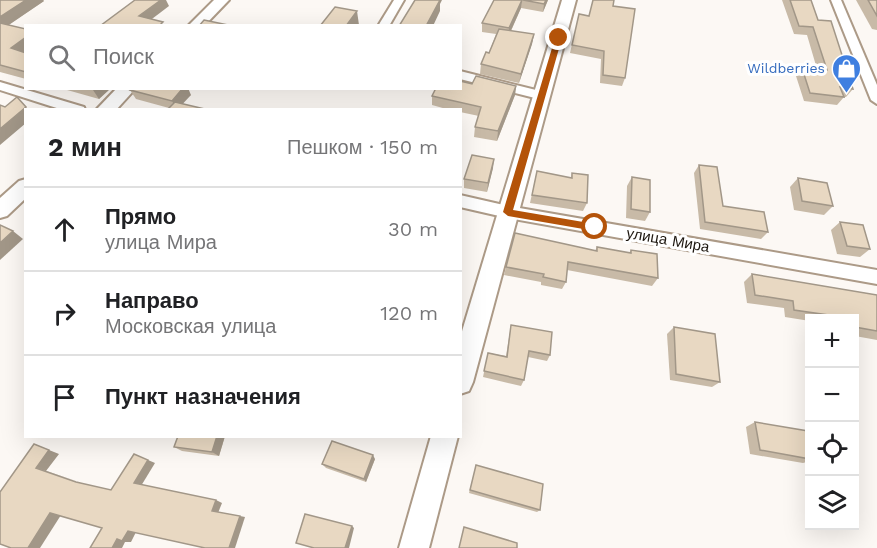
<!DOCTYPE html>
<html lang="ru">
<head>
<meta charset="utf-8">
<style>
  body { margin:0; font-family:"Work Sans",sans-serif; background:#f6f6f6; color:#202124 }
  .controls { position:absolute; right:18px; bottom:18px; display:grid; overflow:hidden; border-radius:0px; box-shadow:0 6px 24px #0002 }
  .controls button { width:54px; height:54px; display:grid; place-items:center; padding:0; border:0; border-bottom:2px solid #e0e0e0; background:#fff; color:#202124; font:30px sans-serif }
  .stop { position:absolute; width:18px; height:18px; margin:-14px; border:4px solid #b45309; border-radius:50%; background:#fff }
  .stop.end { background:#b45309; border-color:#fff; box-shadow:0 2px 6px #0008 }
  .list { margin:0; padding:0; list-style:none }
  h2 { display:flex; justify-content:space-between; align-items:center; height:78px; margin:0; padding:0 24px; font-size:26px }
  h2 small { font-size:20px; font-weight:400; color:#757577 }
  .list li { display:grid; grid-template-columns:39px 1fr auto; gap:18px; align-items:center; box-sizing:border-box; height:84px; padding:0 24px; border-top:2px solid #e0e0e0 }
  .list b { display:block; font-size:22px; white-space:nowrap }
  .list p { margin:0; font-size:20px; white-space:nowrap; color:#757577 }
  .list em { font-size:20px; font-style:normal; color:#757577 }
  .icon { flex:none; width:33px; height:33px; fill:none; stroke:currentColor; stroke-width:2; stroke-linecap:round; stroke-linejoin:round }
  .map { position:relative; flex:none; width:877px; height:548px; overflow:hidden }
  .search { position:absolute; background:#fff; box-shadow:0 6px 24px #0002; left:24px; top:24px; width:438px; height:66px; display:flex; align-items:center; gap:15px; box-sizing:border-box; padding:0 21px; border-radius:0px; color:#757577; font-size:22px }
  .panel { position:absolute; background:#fff; box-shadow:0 6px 24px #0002; left:24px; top:108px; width:438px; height:330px; border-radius:0px }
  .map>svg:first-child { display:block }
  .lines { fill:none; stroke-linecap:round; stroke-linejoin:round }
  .street-casing { stroke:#ac9a87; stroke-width:4 }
  .secondary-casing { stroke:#ac9a87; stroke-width:4 }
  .street { fill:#fff; fill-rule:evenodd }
  .secondary { fill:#fff; fill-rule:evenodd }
  .wall { fill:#c8baa7 }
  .shaded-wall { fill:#a29788 }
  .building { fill:#e8d8c2; stroke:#a29788; stroke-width:1.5 }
  .route { fill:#b45309 }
  .labels { text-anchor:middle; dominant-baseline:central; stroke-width:6; stroke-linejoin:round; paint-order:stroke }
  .far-shop-label { font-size:14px; fill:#366cbe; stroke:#fff; text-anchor:end }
  .street-label { font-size:15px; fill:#1e1811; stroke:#fff }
</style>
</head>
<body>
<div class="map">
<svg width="877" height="548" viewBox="0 0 877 548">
  <rect width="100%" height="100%" fill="#fcf8f4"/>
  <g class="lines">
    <defs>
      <g id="street">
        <polygon points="394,0 404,0 389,26 378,26"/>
        <polygon points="831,0 841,0 877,85 877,104 871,100"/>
        <polygon points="460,71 548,93 549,96 543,100 460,79"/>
        <polygon points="0,82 84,107 85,110 63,110 0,90"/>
        <polygon points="460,195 508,206 877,270 877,284 508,218 460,207"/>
      </g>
      <g id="secondary">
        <polygon points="214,0 229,0 204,26 188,26"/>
        <polygon points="562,0 576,0 473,382 469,391 460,394 460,338"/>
        <polygon points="117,88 136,88 116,110 96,110"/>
        <polygon points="26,179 26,198 7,216 0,218 0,198 19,181"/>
        <polygon points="431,436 458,436 429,548 399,548"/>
      </g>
    </defs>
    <use href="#street" class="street-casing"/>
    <use href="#secondary" class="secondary-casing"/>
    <use href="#street" class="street"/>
    <use href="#secondary" class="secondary"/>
  </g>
  <g class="wall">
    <polygon points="0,0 43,0 44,1 8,25 26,29 26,52 25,52 26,53 26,79 0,72"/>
    <polygon points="494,0 548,0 543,12 521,8 511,31 534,34 532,44 519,83 480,74 481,64 489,53 496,34 482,32 482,23"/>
    <polygon points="782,0 811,0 818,20 853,89 846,97 844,97 837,105 804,101 796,76 802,68 817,69 807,35 794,34"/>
    <polygon points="856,0 877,0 877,30 872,29"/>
    <polygon points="613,6 625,78 622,86 600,83 601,59 570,53 579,14 589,16"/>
    <polygon points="472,84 516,86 515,95 497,141 474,137 475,127 479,116 460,112 460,110 450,110 432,105 432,96"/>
    <polygon points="60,88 111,88 99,99"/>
    <polygon points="130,90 191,95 169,108 136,99"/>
    <polygon points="699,165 723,206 768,232 761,239 700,229 694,173"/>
    <polygon points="493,168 487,192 464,188 464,179"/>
    <polygon points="537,171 571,178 572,173 587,203 583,211 530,203"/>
    <polygon points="632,177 650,212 645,221 626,218 627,186"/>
    <polygon points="798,178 833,206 824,215 794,210 790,187"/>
    <polygon points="840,222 870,249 860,257 837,254 831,230"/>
    <polygon points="597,247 629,253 631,250 658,278 652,286 567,270 566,282 562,289 541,285 541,282 504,275 506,267 595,251"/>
    <polygon points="752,274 877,295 877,340 855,336 855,318 810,318 810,321 785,317 784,308 747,303 744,282"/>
    <polygon points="511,325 550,355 547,361 528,357 524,380 521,386 483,377 488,353 506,356"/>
    <polygon points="674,327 720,382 712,387 670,380 667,334"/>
    <polygon points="755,422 810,438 810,461 803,463 750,454 746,427"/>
    <polygon points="178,436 225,436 219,456 182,451 174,447"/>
    <polygon points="375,459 366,482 326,468 322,464"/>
    <polygon points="476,465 540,510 537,512 469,493"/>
  </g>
  <g class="shaded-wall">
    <polygon points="26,0 43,0 44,1 0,31 0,17"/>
    <polygon points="161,0 166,0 169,6 144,25 139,16"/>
    <polygon points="437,0 442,0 440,4 440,11 433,26 426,26"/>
    <polygon points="522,0 521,8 508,37 509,28"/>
    <polygon points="546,0 548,0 543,12 544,4"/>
    <polygon points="357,11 359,25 358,26 346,26"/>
    <polygon points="534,34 532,44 519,83 521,74"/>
    <polygon points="26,37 26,52 18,57 11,48"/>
    <polygon points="516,86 515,95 497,141 498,131"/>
    <polygon points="95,88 111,88 99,99 93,90"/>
    <polygon points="183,88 188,88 191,95 177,110 172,101"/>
    <polygon points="26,107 28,110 26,110 26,123 0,145 0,129"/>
    <polygon points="494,159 493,168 487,192 488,183"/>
    <polygon points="13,231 23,239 0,260 0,243"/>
    <polygon points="217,436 225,436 219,456 212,452"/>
    <polygon points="34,444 59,454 46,471 85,484 36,468"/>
    <polygon points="373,455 375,459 366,482 364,479"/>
    <polygon points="148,460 155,463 141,486 134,483"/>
    <polygon points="216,500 222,503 218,513 212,511"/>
    <polygon points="50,513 61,515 40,548 28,548"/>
    <polygon points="240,516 245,517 235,548 229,548"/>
    <polygon points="352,526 354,528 349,548 345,548"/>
    <polygon points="128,531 136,532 131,542 125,542 122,548 112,548 117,539"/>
  </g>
  <g class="building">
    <polygon points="0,0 26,0 0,17"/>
    <polygon points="135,0 161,0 139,16 163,22 159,26 100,26"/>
    <polygon points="415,0 440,0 426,26 399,26"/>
    <polygon points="494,0 522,0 509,28 482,23"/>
    <polygon points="523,0 546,0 544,4"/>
    <polygon points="593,0 614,0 613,6 635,9 625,78 603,75 604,51 572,45 579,14 589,16"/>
    <polygon points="790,0 811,0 818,20 831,21 853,89 840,87 844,97 810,93 802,68 827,70 813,27 799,26"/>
    <polygon points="868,0 877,0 877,16"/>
    <polygon points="335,7 357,11 346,26 320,26"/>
    <polygon points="204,20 228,25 199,26"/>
    <polygon points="0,23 26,29 26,37 11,48 26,53 26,72 0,65"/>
    <polygon points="499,29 534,34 521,74 481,64 486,52 489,53"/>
    <polygon points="476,76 516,86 498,131 475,127 481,107 432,96 436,88 460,88 460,81 472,84"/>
    <polygon points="132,88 183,88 172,101 130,90"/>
    <polygon points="17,97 26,107 0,129 0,105 5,107"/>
    <polygon points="175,102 209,110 167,110"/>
    <polygon points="472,155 494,159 488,183 464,179"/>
    <polygon points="699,165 717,167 723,206 764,212 768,232 705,222"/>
    <polygon points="537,171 572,178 572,173 588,175 587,203 532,195"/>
    <polygon points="632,177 650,180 650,212 631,209"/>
    <polygon points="798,178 827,183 833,206 802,201"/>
    <polygon points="840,222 863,225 870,249 847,246"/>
    <polygon points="0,225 13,231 0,243"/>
    <polygon points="515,233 597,251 597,247 631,253 631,250 657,254 658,278 568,262 566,282 543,277 544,274 506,267"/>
    <polygon points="752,274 877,295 877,331 855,327 855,318 842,318 842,317 794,310 793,301 755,295"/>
    <polygon points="511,325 552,332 550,355 529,351 524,380 484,371 488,353 507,357"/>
    <polygon points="674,327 715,334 720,382 676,374"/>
    <polygon points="755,422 808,431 810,438 810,459 760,450"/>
    <polygon points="178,436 217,436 212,452 174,447"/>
    <polygon points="332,441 373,455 364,479 322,464"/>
    <polygon points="34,444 49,450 36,468 76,482 111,490 134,454 148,460 134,483 216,500 212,511 240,516 229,548 205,548 128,531 122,541 117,539 112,548 90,548 102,528 50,513 28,548 11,548 0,544 0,492"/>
    <polygon points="476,465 543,484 540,510 470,490"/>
    <polygon points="305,514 352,526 345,548 314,548 296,543"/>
    <polygon points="464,527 517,543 517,548 459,548"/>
  </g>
  <polygon class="route" points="559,36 562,38 513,210 595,224 600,227 595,231 508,216 503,212 555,38"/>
  <defs>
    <symbol id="shop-pin" viewBox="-11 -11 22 30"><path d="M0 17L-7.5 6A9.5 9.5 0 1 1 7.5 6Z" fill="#3f7fe0" stroke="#fff"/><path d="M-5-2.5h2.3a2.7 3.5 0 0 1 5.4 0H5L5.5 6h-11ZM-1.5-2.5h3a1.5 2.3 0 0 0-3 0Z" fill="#fff"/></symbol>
  </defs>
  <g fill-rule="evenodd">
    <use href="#shop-pin" x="830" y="52" width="33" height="45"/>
  </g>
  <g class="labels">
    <g class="far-shop-label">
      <text x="825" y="68">Wildberries</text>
    </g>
    <g class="street-label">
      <text transform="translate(668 240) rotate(10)">улица Мира</text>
    </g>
  </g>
</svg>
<div class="controls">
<button>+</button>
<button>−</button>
<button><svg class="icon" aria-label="locate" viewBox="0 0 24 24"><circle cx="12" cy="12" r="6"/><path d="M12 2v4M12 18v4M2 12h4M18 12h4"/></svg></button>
<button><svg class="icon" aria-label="layers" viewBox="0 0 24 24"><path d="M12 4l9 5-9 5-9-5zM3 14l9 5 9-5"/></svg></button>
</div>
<div class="stop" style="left:595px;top:227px"></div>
<div class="stop end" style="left:559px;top:38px"></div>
<div class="search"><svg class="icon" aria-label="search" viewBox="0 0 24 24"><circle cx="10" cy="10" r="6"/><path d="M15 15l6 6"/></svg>Поиск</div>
<section class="panel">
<h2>2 мин<small>Пешком · 150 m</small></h2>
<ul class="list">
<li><svg class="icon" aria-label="ahead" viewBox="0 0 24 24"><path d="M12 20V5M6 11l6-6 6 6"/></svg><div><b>Прямо</b><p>улица Мира</p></div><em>30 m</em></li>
<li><svg class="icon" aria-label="right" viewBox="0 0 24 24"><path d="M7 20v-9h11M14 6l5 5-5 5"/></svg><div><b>Направо</b><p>Московская улица</p></div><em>120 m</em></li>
<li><svg class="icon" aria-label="arrive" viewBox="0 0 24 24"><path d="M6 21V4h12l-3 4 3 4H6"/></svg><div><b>Пункт назначения</b></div></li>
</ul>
</section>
</div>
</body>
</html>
